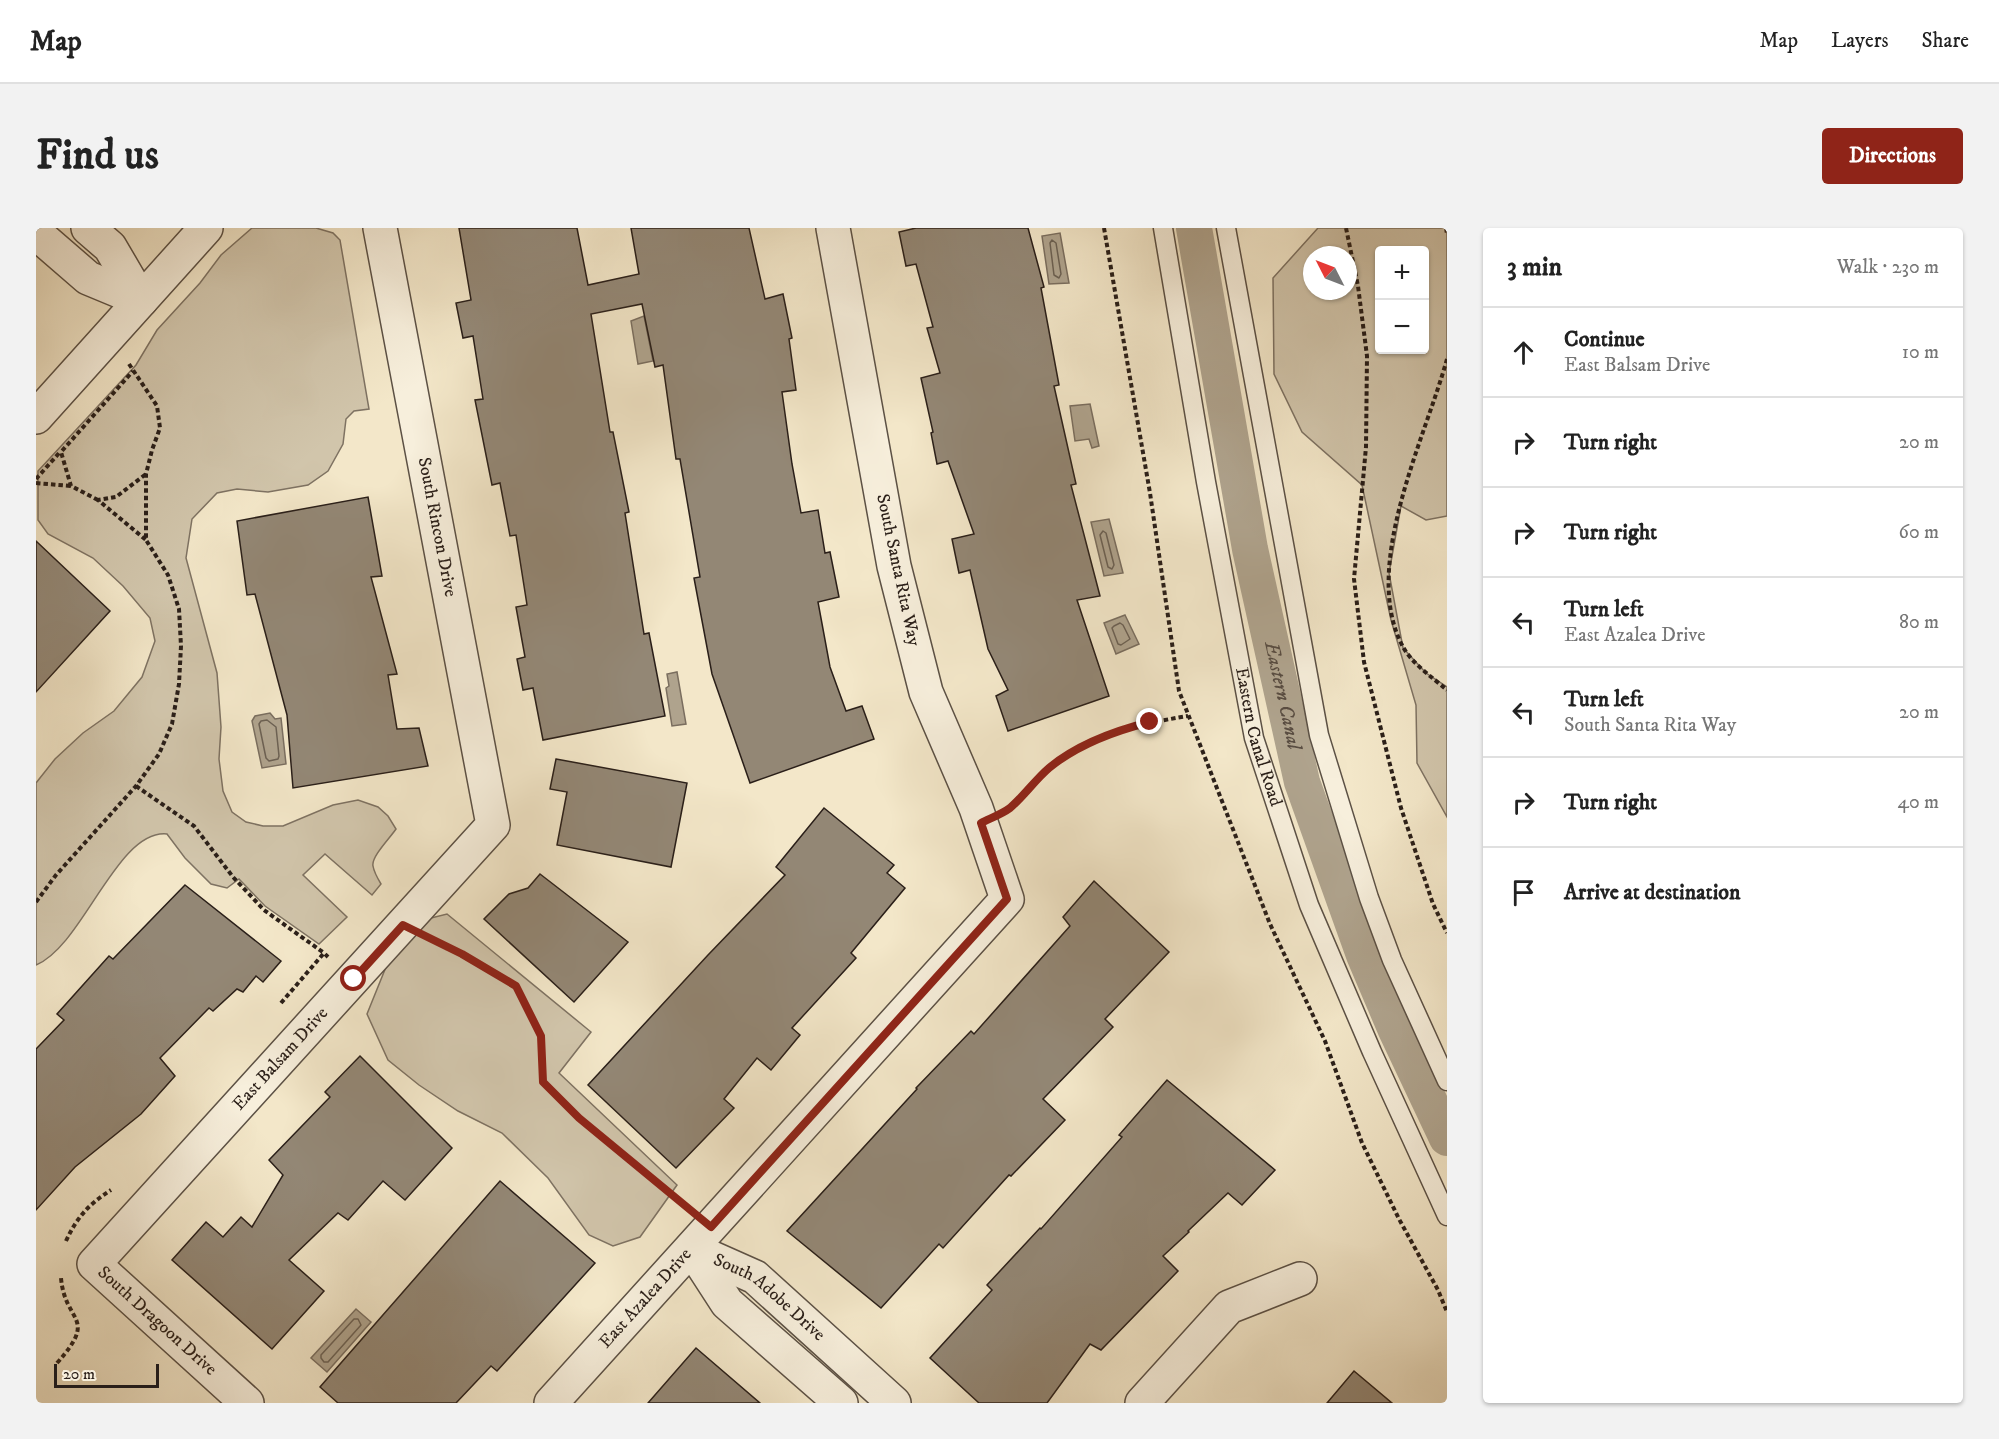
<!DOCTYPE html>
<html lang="en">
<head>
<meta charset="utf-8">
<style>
  body { margin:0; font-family:"IM FELL DW Pica",serif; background:#f2f2f2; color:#222 }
  .controls { position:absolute; right:18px; top:18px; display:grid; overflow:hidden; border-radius:6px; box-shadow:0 2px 4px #0004 }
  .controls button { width:54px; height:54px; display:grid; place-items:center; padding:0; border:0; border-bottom:2px solid #e0e0e0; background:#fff; color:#222; font:30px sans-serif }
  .compass { position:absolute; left:1267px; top:18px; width:54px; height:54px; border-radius:50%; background:#fff; box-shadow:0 2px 4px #0004; rotate:312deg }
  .scale { position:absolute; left:18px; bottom:15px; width:105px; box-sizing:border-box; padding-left:6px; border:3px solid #2a1f19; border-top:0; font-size:16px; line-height:21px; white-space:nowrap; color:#2a1f19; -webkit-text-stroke:4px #f7efdc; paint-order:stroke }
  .stop { position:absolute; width:18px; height:18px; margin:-14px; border:4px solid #8f2418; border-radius:50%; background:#fff }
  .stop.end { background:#8f2418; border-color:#fff; box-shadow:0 2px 6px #0008 }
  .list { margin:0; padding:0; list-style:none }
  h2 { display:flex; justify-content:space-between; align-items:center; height:78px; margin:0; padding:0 24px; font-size:26px }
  h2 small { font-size:20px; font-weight:400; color:#767676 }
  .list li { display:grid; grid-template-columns:39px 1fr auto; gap:18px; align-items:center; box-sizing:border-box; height:90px; padding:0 24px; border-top:2px solid #e0e0e0 }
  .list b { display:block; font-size:22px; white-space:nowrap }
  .list p { margin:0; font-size:20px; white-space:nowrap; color:#767676 }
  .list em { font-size:20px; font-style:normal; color:#767676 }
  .icon { flex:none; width:33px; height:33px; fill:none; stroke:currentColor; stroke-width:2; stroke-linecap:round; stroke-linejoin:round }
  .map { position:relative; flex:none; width:1411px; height:1175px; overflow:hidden; border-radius:6px }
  header { display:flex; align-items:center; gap:36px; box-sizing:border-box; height:84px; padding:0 30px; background:#fff; border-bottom:2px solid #e0e0e0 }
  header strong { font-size:28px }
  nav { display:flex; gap:33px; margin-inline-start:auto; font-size:21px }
  .intro { display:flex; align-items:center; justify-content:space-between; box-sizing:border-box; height:144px; padding:0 36px }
  h1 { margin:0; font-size:42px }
  .button { padding:15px 27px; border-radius:6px; background:#8f2418; color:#fff; font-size:21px; font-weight:700 }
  main { display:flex; gap:36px; padding:0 36px }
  aside { flex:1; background:#fff; border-radius:6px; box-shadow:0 2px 4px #0004 }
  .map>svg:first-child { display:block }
  .green { fill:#d1c5ab; stroke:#7e7262; stroke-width:1.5; fill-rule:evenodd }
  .water { fill:#afa38d; stroke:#7a6e5f; stroke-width:1.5 }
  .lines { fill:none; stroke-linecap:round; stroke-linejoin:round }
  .shore { stroke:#6c6153; stroke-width:1.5 }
  .canal { stroke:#afa38d; stroke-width:36 }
  .building { fill:#938775; stroke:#2a1f19; stroke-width:1.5 }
  .service-casing { stroke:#5c5145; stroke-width:21 }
  .minor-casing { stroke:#5c5145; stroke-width:36 }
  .path { stroke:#2a1f19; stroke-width:4; stroke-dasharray:4.5 3; stroke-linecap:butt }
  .service { stroke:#f7efdc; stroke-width:18 }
  .minor { stroke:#f7efdc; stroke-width:33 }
  .route { stroke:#8f2418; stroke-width:8 }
  .labels { text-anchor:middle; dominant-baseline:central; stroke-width:4.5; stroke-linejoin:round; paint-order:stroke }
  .street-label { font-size:18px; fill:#2a1f19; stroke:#f7efdc }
  .water-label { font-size:20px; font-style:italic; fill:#594d42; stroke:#f7efdc }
</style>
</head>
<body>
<header>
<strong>Map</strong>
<nav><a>Map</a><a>Layers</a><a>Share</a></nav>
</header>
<div class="intro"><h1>Find us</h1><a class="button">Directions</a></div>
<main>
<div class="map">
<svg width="1411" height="1175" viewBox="0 0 1411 1175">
  <rect width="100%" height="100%" fill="#f3e7c9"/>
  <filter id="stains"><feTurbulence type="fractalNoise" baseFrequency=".00333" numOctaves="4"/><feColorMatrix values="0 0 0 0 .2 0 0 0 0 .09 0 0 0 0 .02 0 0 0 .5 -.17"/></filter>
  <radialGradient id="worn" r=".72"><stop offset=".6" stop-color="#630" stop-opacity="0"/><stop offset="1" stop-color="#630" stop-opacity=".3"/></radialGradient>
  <g class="green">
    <path d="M 216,0 L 280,0 L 297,5 L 304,12 L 333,181 L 318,183 L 310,191 L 307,216 L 292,243 L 272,257 L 232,264 L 201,261 L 181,265 L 156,291 L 150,330 L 181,445 L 185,499 L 183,531 L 187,563 L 196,584 L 210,594 L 227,598 L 247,598 L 297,577 L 322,572 L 342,579 L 352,588 L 360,601 C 354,610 335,629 337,638 C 338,644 342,651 345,656 L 336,667 L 289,626 L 267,647 L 311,689 L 283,716 L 229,678 L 203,651 L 191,660 L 175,656 L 149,630 L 131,606 C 81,601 47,718 0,737 L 0,555 L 19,531 L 47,505 L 78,483 L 106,449 L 119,413 L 114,390 L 87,358 L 57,330 L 12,306 L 2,292 L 2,243 L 100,137 L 121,102 L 164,55 L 185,27 Z"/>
    <path d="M 1282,0 L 1409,0 L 1411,6 L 1411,288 L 1390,292 L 1365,278 L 1353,345 L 1367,420 L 1390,445 L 1411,459 L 1411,589 L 1381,535 L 1380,477 L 1355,392 L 1326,257 L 1266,204 L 1238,146 L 1237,50 ZM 1388,22 L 1388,122 L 1344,122 L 1344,22 ZM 1276,27 L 1312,27 L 1312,63 L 1276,63 Z"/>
    <polygon points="411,686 555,804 523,845 641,957 604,1009 577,1018 553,1007 512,950 466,905 422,883 383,857 352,832 331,786 367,697"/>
  </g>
  <g class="water">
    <polygon points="1024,5 1033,55 1013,56 1006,8"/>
    <polygon points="608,88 617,133 602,136 595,93"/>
    <polygon points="1054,176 1063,218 1056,220 1053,211 1039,213 1034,178"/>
    <polygon points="1073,291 1087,345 1068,348 1055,294"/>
    <polygon points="1089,387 1103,416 1080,426 1068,395"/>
    <polygon points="641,444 650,496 636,498 630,460 633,458 631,446"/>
    <polygon points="234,485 239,491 245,490 250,536 226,540 216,493 219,488"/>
    <polygon points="320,1081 335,1094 291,1144 275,1130"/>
  </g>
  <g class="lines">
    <g class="shore">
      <polygon points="1016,12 1020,15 1025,46 1023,50 1018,47 1014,15"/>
      <polygon points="1067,303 1070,305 1078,337 1076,341 1072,339 1064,307"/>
      <polygon points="1084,395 1087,397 1094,411 1085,417 1082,416 1076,400 1078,398"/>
      <polygon points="231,492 240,499 243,528 242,531 233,533 230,530 223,496 225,493"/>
      <polygon points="318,1091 322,1091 325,1097 292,1134 288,1134 285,1130 285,1127"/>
    </g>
    <path class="canal" id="s1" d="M 1158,0 L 1214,321 L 1266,554 L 1328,727 L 1359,800 L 1411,910"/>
  </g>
  <g class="building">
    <polygon points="423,0 541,0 552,57 603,46 595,0 713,0 729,71 747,66 756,110 753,111 760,162 746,164 756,236 765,285 782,282 789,325 794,324 803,369 782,374 794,439 810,483 826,478 838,511 714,555 676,446 658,350 664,349 644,231 640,231 627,137 619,139 606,76 555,86 574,204 577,204 593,284 589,285 608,406 613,405 629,488 507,512 497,460 487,462 481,431 489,429 480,379 491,377 480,307 474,308 464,255 456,257 439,172 447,171 437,108 427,110 420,75 435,72"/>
    <polygon points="880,0 992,0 1008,59 1005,60 1023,157 1018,158 1040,256 1035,257 1064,368 1041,372 1073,468 972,503 960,468 972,462 952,421 934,342 923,345 916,311 938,306 912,233 901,236 895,205 897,204 885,150 904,145 891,100 897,99 880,36 870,38 863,4"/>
    <polygon points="332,269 346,348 335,349 361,446 352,447 361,501 383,500 392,538 257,560 251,487 219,366 211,367 201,293"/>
    <polygon points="0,313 74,383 0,464"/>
    <polygon points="520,531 651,555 635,639 521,617 531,564 514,561"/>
    <polygon points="788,580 858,637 851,645 869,660 815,725 820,730 756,800 764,807 735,842 721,830 688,871 698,880 640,940 552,857 672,727 749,647 740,639"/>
    <polygon points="504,646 592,714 538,774 448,691 473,666 492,660"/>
    <polygon points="1058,653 1133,724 1069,791 1077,799 1007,871 1029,892 975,948 973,947 907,1020 903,1016 845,1080 751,1003 881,861 880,860 935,803 938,806 1034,698 1027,689"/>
    <polygon points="149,657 245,733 227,754 220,748 207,764 201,761 177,783 173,780 124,830 139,848 105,886 39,939 0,982 0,821 28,792 21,786 73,728 77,731"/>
    <polygon points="324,828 416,920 369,972 347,953 312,992 302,985 253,1032 288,1063 236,1121 136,1032 170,994 187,1009 205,989 216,999 247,947 233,932 294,869 289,864"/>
    <polygon points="1131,852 1239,942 1206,977 1192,965 1152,1003 1153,1004 1127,1028 1142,1043 1065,1122 1054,1116 1011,1175 943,1175 894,1130 956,1062 951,1057 1004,1000 1005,1001 1086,909 1083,907"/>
    <polygon points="464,953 559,1035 461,1143 455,1138 420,1175 302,1175 284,1159"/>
    <polygon points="660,1120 724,1175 612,1175"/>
    <polygon points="1318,1143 1356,1175 1291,1175"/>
  </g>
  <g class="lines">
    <defs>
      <g id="service">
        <path id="s2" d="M 1127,0 L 1170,254 L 1218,510 L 1273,677 L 1336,824 L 1411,988"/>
        <polyline points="1190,0 1283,507 1333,670 1356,732 1411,853"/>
      </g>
      <g id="minor">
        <polyline points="52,0 74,19 105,72"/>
        <polyline points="0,5 52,50 105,72"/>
        <polyline points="0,189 170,0"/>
        <path id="s3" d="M 656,1021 L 719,1049 L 858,1175"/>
        <polyline points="656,1021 691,1075 805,1175"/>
        <path id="s4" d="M 211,1175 L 58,1036 L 457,597 L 344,0"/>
        <path id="s5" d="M 515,1175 L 971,671 L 940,580 L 890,464 L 858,338 L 797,0"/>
        <polyline points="1106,1175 1193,1079 1264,1051"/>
      </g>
    </defs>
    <use href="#service" class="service-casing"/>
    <use href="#minor" class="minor-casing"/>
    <g class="path">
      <polyline points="1068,0 1114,265 1143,463 1234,696 1289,813 1326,915 1363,991 1402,1062 1411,1084"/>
      <polyline points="1310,0 1322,58 1331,128 1330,219 1318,351 1328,434 1365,580 1397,676 1411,705"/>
      <polyline points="1410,0 1411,6"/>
      <path d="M 1411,131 C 1389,211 1325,338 1366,417 C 1374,434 1397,450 1411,462"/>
      <polyline points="93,136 121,178 124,200 116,222 110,246 110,312 62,272 80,269 110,246"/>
      <polyline points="0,251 24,224"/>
      <polyline points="0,255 35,258"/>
      <polyline points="62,272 35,258 25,224 97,143"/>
      <polyline points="100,558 158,598 197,649 228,682 288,725"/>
      <path d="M 975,579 C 988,566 1000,551 1015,539 C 1055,507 1102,496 1152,488"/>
      <polyline points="0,674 20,647 100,558 123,526 136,496 143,456 145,418 143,381 132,347 110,312"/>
      <polyline points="397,712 426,726 480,758 505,808 508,853 543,890 649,978"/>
      <polyline points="245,775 288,725 292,729"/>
      <path d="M 30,1013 C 41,989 53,976 75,962"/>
      <path d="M 21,1135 C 63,1088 29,1096 25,1050"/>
    </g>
    <use href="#service" class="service"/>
    <use href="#minor" class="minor"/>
  </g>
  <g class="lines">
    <path class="route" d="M 318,751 L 367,697 L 426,726 L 480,758 L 505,808 L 507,854 L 543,890 L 675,999 L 971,671 L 945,595 C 955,590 966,586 974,580 C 988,568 999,552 1013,540 C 1042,516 1078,503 1114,494"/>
  </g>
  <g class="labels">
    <g class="street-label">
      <text transform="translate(401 299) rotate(79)">South Rincon Drive</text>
      <text transform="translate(862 342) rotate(78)">South Santa Rita Way</text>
      <text stroke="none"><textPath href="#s2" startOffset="518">Eastern Canal Road</textPath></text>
      <text stroke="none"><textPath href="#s4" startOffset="484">East Balsam Drive</textPath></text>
      <text stroke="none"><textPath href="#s5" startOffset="141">East Azalea Drive</textPath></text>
      <text stroke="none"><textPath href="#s3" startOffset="92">South Adobe Drive</textPath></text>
      <text transform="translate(121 1093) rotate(42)">South Dragoon Drive</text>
    </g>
    <g class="water-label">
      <text stroke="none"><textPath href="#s1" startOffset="476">Eastern Canal</textPath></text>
    </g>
  </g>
  <rect width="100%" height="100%" filter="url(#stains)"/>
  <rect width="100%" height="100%" fill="url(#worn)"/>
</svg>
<div class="controls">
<button>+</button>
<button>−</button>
</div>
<svg class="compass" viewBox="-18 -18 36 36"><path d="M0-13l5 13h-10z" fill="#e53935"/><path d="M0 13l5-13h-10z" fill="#767676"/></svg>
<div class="scale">20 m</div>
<div class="stop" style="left:318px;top:751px"></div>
<div class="stop end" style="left:1114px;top:494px"></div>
</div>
<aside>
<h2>3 min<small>Walk · 230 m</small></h2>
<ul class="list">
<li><svg class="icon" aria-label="ahead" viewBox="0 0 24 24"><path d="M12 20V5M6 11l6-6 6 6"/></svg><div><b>Continue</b><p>East Balsam Drive</p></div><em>10 m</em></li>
<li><svg class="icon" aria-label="right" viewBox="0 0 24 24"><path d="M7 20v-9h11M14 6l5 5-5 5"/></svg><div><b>Turn right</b></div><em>20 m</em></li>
<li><svg class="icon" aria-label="right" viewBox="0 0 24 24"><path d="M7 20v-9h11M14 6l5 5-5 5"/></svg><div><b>Turn right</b></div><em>60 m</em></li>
<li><svg class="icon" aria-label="left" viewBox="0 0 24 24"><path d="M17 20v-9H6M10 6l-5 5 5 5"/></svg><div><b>Turn left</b><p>East Azalea Drive</p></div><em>80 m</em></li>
<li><svg class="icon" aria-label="left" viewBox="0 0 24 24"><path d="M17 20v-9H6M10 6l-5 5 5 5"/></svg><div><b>Turn left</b><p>South Santa Rita Way</p></div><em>20 m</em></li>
<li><svg class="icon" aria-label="right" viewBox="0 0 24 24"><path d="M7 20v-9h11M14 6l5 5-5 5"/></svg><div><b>Turn right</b></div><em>40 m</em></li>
<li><svg class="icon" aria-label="arrive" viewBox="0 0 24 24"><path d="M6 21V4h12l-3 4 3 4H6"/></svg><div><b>Arrive at destination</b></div></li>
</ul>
</aside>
</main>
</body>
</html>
